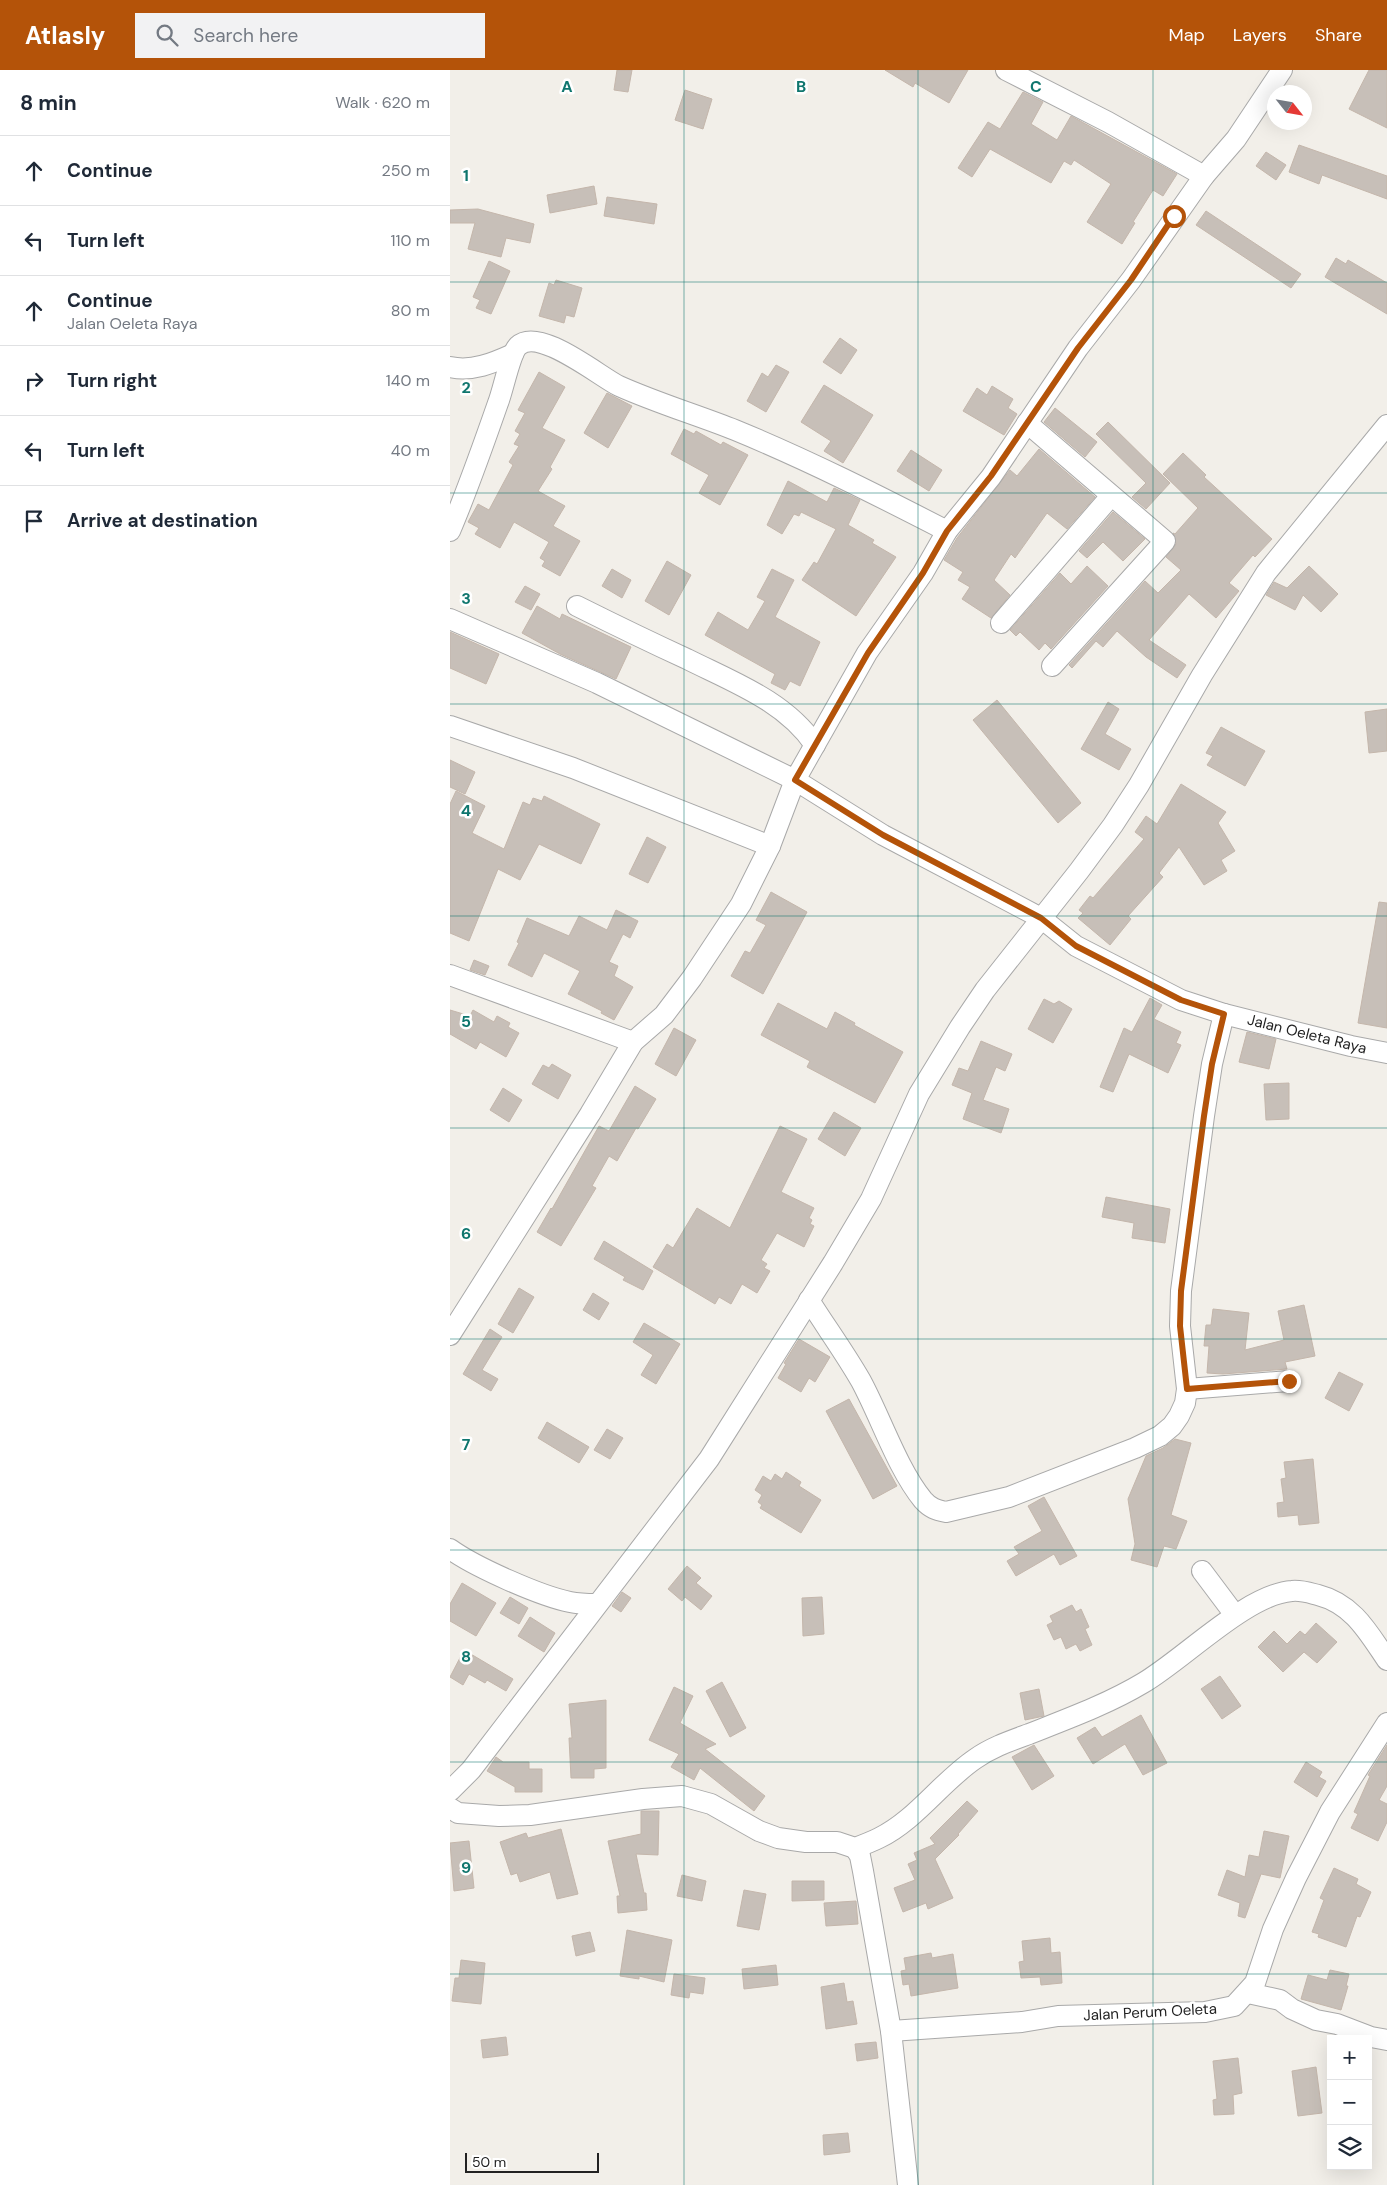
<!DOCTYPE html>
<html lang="en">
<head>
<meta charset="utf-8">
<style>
  body { margin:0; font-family:"DM Sans",sans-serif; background:#f2f2f3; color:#1f2937 }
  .controls { position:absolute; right:15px; bottom:15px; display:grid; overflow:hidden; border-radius:0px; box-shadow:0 5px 20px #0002 }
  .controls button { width:45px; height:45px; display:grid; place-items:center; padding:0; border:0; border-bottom:1px solid #e0e1e3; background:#fff; color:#1f2937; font:25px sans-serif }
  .compass { position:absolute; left:817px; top:15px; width:45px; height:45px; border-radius:50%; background:#fff; box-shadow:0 5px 20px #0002; rotate:121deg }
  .scale { position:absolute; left:15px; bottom:12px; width:134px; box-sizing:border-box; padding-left:5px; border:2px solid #222; border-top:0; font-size:14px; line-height:18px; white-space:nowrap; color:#222; -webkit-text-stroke:4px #fff; paint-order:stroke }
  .stop { position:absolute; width:15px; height:15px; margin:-11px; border:4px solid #b45309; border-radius:50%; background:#fff }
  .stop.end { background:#b45309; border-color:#fff; box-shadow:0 1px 5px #0008 }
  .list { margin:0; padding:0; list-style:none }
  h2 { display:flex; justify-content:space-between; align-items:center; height:65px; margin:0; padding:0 20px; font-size:21px }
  h2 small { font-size:16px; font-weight:400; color:#747a83 }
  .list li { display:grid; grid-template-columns:32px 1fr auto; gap:15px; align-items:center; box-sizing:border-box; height:70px; padding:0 20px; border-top:1px solid #e0e1e3 }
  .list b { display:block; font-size:19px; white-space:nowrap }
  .list p { margin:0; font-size:16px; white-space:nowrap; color:#747a83 }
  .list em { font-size:16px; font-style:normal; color:#747a83 }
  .icon { flex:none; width:28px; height:28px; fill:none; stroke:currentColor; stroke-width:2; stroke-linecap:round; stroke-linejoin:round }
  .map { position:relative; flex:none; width:937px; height:2115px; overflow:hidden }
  header { display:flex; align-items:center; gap:30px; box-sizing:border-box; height:70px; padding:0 25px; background:#b45309; color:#fff }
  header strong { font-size:24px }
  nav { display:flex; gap:28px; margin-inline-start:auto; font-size:18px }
  .search { width:350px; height:45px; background:#f2f2f3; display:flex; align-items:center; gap:12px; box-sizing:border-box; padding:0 18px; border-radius:0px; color:#747a83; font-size:19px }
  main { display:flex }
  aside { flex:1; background:#fff }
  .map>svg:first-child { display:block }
  .building { fill:#c7bfb8; stroke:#c4b6ab }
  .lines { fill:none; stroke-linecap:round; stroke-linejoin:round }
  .minor-casing { stroke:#a9a9a9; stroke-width:22 }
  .minor { stroke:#fff; stroke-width:20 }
  .route { stroke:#b45309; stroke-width:6 }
  .grid { fill:none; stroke:#0f766e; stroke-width:1; stroke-opacity:0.55 }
  .labels { text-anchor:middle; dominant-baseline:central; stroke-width:5; stroke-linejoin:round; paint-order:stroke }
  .street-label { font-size:15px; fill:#222; stroke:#fff }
  .grid-label { font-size:16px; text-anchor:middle; font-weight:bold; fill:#0f766e; stroke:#fff; stroke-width:5; stroke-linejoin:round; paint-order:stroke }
</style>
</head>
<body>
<header>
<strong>Atlasly</strong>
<div class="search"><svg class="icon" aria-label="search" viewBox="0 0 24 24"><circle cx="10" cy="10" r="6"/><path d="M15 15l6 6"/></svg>Search here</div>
<nav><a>Map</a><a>Layers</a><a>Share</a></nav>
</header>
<main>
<aside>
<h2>8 min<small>Walk · 620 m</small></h2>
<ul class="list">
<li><svg class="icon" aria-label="ahead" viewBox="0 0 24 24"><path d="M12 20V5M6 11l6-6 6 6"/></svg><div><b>Continue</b></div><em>250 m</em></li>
<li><svg class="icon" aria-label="left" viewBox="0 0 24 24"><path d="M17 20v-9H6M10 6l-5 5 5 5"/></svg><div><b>Turn left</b></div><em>110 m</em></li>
<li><svg class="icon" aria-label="ahead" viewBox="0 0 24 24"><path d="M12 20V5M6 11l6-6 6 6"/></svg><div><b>Continue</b><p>Jalan Oeleta Raya</p></div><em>80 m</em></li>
<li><svg class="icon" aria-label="right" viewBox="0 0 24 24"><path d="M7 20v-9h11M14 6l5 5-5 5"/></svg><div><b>Turn right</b></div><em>140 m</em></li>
<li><svg class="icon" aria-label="left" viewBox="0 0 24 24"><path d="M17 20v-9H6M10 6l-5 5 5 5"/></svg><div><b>Turn left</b></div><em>40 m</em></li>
<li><svg class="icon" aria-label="arrive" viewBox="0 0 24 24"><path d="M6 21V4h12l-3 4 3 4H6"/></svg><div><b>Arrive at destination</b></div></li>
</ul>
</aside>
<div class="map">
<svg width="937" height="2115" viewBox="0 0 937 2115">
  <rect width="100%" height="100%" fill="#f2efe9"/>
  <g class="building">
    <polygon points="167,0 182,0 178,22 164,20"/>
    <polygon points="435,0 518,0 499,33 465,13 463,17"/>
    <polygon points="919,0 937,0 937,58 899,39"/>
    <polygon points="235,20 262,29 253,59 225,50"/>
    <polygon points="573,22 593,32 581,54 607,70 621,46 727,104 713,126 703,120 683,152 685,153 672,174 637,152 661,114 624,90 621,95 614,91 601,113 540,79 522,107 508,98 538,52 550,59"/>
    <polygon points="849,75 937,106 937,129 872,105 869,114 839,102"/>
    <polygon points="816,82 836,95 826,110 806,96"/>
    <polygon points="144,116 147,134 100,143 97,125"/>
    <polygon points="157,127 207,134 204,154 154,146"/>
    <polygon points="28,139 84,154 80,173 56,168 51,187 18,179 25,153 0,153 0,140"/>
    <polygon points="756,141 851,204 841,218 746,155"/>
    <polygon points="886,188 896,194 898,190 937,213 937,244 875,207"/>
    <polygon points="39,191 60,201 41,244 26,238 30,230 23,227"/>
    <polygon points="106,210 132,218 124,247 116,245 114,253 89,246 99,213 104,215"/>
    <polygon points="390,268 407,280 391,304 373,292"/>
    <polygon points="326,295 339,302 316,342 297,331 312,303 318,307"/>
    <polygon points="89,302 115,317 92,358 115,370 100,397 102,399 88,421 115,436 103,456 130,471 110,506 92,496 95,491 90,488 99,472 64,452 50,478 25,464 29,458 18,452 28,434 39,440 63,395 59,392 69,376 64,374 70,364 65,361 75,343 68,340"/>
    <polygon points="374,315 423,345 393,393 374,381 381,371 351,352"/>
    <polygon points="542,316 563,329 558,338 567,344 554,365 513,341 527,318 537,325"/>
    <polygon points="157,323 182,336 158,378 134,363"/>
    <polygon points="605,338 647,372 635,387 594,352"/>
    <polygon points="658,352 720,413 696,439 682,427 696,413 646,364"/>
    <polygon points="234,359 244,364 246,361 271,375 273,372 298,385 270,435 249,423 259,405 221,384"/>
    <polygon points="589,379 645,427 617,459 597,443 565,488 561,484 544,510 560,525 541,548 512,529 520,517 508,510 513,502 494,490 507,468 560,400 567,406"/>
    <polygon points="461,380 492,400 479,421 447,401"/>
    <polygon points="733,383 756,405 754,407 822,469 805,487 803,485 779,513 789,521 766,548 739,524 699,570 736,595 727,608 696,587 667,561 653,577 646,571 622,598 619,595 695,511 708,523 731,500 716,487 726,474 723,463 725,464 748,438 713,404"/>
    <polygon points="338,411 377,432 384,418 410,430 398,455 424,470 422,473 446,487 406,546 352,510 364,492 367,494 386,459 351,442 349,446 344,444 332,464 317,455"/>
    <polygon points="663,442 695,469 673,491 653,472 637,488 629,481"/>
    <polygon points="217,491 241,505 219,545 195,531"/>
    <polygon points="637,496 658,516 601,579 595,573 589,580 570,562 566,566 560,560 610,503 621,514"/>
    <polygon points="859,496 888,524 871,542 853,525 845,540 816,525 824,512 837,518"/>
    <polygon points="162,499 181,510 172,528 152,516"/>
    <polygon points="322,499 344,510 325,547 370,572 350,616 340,611 335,620 321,613 325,604 255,565 268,542 298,560 315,531 307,527"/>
    <polygon points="75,516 90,524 81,540 65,532"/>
    <polygon points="87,536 110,549 112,544 181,577 166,609 110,584 72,563"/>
    <polygon points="0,562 49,584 36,614 0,598"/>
    <polygon points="547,630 631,733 608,753 523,650"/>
    <polygon points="658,632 669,639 655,664 681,679 669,700 631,679"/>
    <polygon points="937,639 937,681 919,683 915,642"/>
    <polygon points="771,657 815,681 795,716 757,695 763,686 756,683"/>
    <polygon points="0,690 25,702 15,724 0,717"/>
    <polygon points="731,714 776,742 768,753 785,781 771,790 777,801 754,815 729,777 709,803 713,807 678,846 681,849 660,875 628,848 633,843 629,840 640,826 643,828 694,769 685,762 696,746 707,754"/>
    <polygon points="6,721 35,736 22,763 54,779 73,732 80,735 83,728 92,731 94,726 150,754 131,794 89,774 70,810 48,799 19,871 0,863 0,734"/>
    <polygon points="197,767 216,777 198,813 179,804"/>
    <polygon points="321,822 357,842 313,924 281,906 295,881 300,883 316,855 306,850"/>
    <polygon points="929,832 937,833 937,958 908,953"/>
    <polygon points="166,840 188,851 180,868 173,864 159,892 168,896 164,906 183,917 164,950 151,943 152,941 118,924 130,901 94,883 82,907 58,895 69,873 67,872 77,848 119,866 129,846 157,860"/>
    <polygon points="24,890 39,896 35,905 20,900"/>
    <polygon points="700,928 712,935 704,949 731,962 726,973 731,975 718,1003 679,984 663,1022 650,1017 674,958 682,962"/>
    <polygon points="594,929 604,934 609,931 622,939 603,973 578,959"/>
    <polygon points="328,933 377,959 385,942 405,953 404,955 453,982 425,1033 357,997 360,991 311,965"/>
    <polygon points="0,940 20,946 23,940 44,952 47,946 60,953 58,957 69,963 56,987 30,972 26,979 0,964"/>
    <polygon points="224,958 246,970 226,1006 205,994"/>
    <polygon points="797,962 826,969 819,999 789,992"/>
    <polygon points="531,971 562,984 555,1001 546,997 533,1030 559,1039 551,1063 513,1049 522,1023 502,1015 509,998 518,1001"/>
    <polygon points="102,994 121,1005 108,1029 82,1014 93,995 99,998"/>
    <polygon points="839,1013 839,1049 816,1050 814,1014"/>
    <polygon points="185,1016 206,1029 188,1059 186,1058 167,1091 159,1086 142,1116 146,1118 111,1176 87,1162 101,1138 102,1139 149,1056 159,1061"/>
    <polygon points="53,1018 72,1030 59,1052 40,1040"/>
    <polygon points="384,1042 411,1058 395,1086 368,1069"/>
    <polygon points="330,1056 357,1069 331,1122 364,1138 359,1148 362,1150 360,1154 364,1156 354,1177 327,1163 311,1190 317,1194 314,1198 320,1201 307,1223 292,1214 281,1234 269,1227 265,1234 203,1197 217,1174 223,1178 247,1138 280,1158"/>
    <polygon points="656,1127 720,1139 715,1173 682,1168 684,1153 652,1147"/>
    <polygon points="154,1171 203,1201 193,1220 173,1210 175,1207 144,1189"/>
    <polygon points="69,1218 84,1227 63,1263 48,1254"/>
    <polygon points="143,1223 159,1233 149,1250 133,1240"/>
    <polygon points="854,1235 865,1286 835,1292 837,1299 773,1304 757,1303 759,1276 754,1276 756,1255 761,1255 763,1239 799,1243 795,1280 834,1270 828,1241"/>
    <polygon points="194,1253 230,1274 206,1314 191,1305 203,1285 183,1272"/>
    <polygon points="40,1259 52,1267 32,1300 48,1309 41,1321 13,1304"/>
    <polygon points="349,1269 380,1287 365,1312 359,1308 351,1322 328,1308 336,1294 334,1293"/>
    <polygon points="889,1302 913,1314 899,1341 875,1328"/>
    <polygon points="399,1329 447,1416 423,1429 376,1341"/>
    <polygon points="97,1352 139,1377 129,1393 88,1368"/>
    <polygon points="157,1359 173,1368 160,1389 144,1380"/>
    <polygon points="725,1369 741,1373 721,1445 737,1451 726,1479 714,1476 707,1497 681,1490 685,1474 678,1429 696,1386 713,1378"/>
    <polygon points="863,1389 869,1453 849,1455 848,1445 828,1447 827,1433 834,1432 831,1409 836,1408 834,1392"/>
    <polygon points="336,1402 351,1412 349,1416 371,1430 351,1463 310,1438 312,1435 308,1432 312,1425 305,1420 313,1406 321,1411 325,1404 332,1409"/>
    <polygon points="594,1427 627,1486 610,1495 604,1484 566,1506 557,1491 569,1484 564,1477 592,1461 578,1436"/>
    <polygon points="237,1496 251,1508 246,1513 262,1526 251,1540 235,1527 232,1531 218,1519"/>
    <polygon points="12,1513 46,1533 26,1566 0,1551 0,1534"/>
    <polygon points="172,1522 181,1528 171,1542 162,1536"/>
    <polygon points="60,1527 78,1538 69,1554 50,1543"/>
    <polygon points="372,1527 374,1564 353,1566 352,1528"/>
    <polygon points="622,1535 626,1542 631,1539 639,1557 635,1559 642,1575 630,1581 626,1574 616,1579 611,1567 604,1570 597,1555 603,1552 600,1546"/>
    <polygon points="80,1547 105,1563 94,1582 68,1566"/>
    <polygon points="866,1553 887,1572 867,1593 854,1582 833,1602 808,1577 824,1561 837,1574 850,1561 855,1565"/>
    <polygon points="14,1580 63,1609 56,1621 37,1610 35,1613 19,1604 13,1615 0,1607"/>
    <polygon points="770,1606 791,1636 772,1649 751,1619"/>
    <polygon points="272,1612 296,1658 280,1667 256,1621"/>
    <polygon points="224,1617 243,1626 230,1653 266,1674 255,1679 315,1726 304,1741 250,1698 244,1710 221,1697 229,1684 199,1670"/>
    <polygon points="589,1619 594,1646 575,1650 570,1623"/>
    <polygon points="156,1630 156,1698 144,1699 144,1708 121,1708 119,1668 122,1668 119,1634"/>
    <polygon points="691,1645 717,1693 693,1705 675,1674 643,1694 627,1668 645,1657 652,1667"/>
    <polygon points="584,1675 604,1706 582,1720 562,1687"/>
    <polygon points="937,1675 937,1716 929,1730 937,1734 937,1752 928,1771 901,1758 908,1744 904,1742 920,1706 918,1705"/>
    <polygon points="46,1687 53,1692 79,1692 79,1699 92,1699 92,1722 65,1722 65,1717 37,1701"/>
    <polygon points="856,1692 872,1702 869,1707 876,1711 867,1727 844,1712"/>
    <polygon points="517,1731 528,1741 508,1764 509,1765 485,1789 503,1828 478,1839 476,1833 453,1842 444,1818 465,1810 458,1794 467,1790 464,1783 485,1774 480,1768"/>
    <polygon points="191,1741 209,1741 208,1785 186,1784 194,1823 196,1823 197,1840 168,1843 167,1826 170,1826 158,1771 191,1764"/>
    <polygon points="111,1759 128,1824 107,1829 100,1802 70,1812 67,1803 61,1805 50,1772 76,1763 78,1768"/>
    <polygon points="814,1761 839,1766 830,1808 811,1804 795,1848 788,1846 790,1833 768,1825 777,1800 795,1807 799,1785 809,1787"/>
    <polygon points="19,1771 24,1818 4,1821 0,1773"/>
    <polygon points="884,1798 908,1809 906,1814 921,1822 910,1847 907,1846 896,1877 868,1867 869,1864 862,1862 874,1830 870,1828"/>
    <polygon points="232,1805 256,1811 252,1831 227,1826"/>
    <polygon points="342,1811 374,1811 374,1830 342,1831"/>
    <polygon points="294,1820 316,1824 309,1860 287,1856"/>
    <polygon points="406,1831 408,1854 376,1856 374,1833"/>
    <polygon points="177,1860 222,1870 214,1912 189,1906 189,1909 170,1906"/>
    <polygon points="140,1862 145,1881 126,1886 122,1866"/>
    <polygon points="600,1868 601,1883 610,1882 612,1913 591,1915 590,1907 571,1908 569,1892 574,1891 572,1871"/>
    <polygon points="481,1883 482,1888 503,1884 508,1918 461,1926 459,1914 453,1915 451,1901 456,1900 454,1888"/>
    <polygon points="11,1890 35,1893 31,1934 2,1931 5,1908 9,1908"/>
    <polygon points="326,1895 328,1915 294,1919 292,1899"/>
    <polygon points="880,1900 899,1904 896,1916 898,1916 891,1940 851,1929 858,1905 877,1910"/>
    <polygon points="224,1904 255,1908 253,1924 240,1922 239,1928 221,1925"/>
    <polygon points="394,1913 397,1932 403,1931 407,1954 376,1959 371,1917"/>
    <polygon points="56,1967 58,1985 33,1988 31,1970"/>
    <polygon points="426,1972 428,1988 407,1991 405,1974"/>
    <polygon points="788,1988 792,2023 783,2025 784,2044 764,2045 763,2030 767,2029 763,1991"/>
    <polygon points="866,1997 872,2043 848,2046 842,2001"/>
    <polygon points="398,2063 400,2082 374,2085 373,2065"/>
  </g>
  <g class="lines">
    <defs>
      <g id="minor">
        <polyline points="556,0 658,52 754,106"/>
        <path d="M 0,297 C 22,302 43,293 63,284"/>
        <polyline points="577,353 715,471 602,596"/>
        <path d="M 0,461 C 18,419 33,376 48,333 C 53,321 60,284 68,276 C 89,256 150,307 169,316 C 207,333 247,345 285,360 C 358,390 427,425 497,461"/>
        <path d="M 127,536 C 163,554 200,572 237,589 C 283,612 335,631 365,675"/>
        <polyline points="0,549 147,613 345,710 417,583 473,503 497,461 541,407 628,278 681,210 754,106 786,69 832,0"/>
        <polyline points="551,553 661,426"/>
        <polyline points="0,656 123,698 320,776"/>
        <polyline points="0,905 183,972"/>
        <path d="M 359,1230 C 376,1257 395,1283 411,1311 C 431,1348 447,1398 473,1430 C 480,1438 486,1440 496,1442 L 559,1427 L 685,1378 L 710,1366 L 722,1356 L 729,1346 L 735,1333 L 737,1319 L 730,1256 L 731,1221 L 754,1046 L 762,994 L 774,944"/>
        <polyline points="0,1265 140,1044 183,972 214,945 242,908 291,834 320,776 345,710 433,765 591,848 626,876 731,930 774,944 901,976 937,983"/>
        <polyline points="737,1319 839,1311"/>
        <path d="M 0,1479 C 25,1497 90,1526 120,1532 C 129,1534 138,1534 147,1534"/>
        <polyline points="752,1501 785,1545"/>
        <polyline points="0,1721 21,1700 259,1389 383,1193 421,1129 469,1024 510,957 535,920 629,801 663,755 689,715 752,605 816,503 937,355"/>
        <path d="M 0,1738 L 8,1743 L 49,1746 L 80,1745 L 193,1729 L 232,1726 L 261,1734 L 309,1761 L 328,1768 L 356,1772 L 387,1772 L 405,1778 C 413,1775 421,1772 429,1768 C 466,1750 491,1712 525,1689 C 542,1677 560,1671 579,1664 C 617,1649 658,1634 693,1613 C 734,1589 797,1524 842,1521 C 851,1520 860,1523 868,1525 C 903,1534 918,1562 937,1590"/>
        <polyline points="405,1778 410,1786 413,1801 441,1961 458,2115"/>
        <polyline points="798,1923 830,1930 842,1939 866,1950 887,1954 921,1967 937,1970"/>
        <polyline points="441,1961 572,1952 608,1946 755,1942 784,1936 805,1913 823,1859 846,1808 880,1742 937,1653"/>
      </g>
    </defs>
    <use href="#minor" class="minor-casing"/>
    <use href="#minor" class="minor"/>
  </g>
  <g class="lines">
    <polyline class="route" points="724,146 681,210 628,278 541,406 497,461 473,503 418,583 345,710 433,765 591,848 626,876 731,930 774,944 762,994 754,1046 731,1221 730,1256 737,1319 839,1311"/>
  </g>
  <path class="grid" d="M 234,0 L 234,2115M 468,0 L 468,2115M 703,0 L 703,2115M 0,212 L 937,212M 0,423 L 937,423M 0,634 L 937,634M 0,846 L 937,846M 0,1058 L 937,1058M 0,1269 L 937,1269M 0,1480 L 937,1480M 0,1692 L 937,1692M 0,1904 L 937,1904"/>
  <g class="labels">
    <g class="street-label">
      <text transform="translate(857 964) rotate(14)">Jalan Oeleta Raya</text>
      <text transform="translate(700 1942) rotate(-3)">Jalan Perum Oeleta</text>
    </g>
  </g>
  <g class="grid-label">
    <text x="117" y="22">A</text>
    <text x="351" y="22">B</text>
    <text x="586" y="22">C</text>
    <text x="16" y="111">1</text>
    <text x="16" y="323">2</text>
    <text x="16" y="534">3</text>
    <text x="16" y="746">4</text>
    <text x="16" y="957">5</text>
    <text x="16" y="1169">6</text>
    <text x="16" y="1380">7</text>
    <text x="16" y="1592">8</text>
    <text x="16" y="1803">9</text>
  </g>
</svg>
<div class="controls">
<button>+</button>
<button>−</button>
<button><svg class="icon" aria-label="layers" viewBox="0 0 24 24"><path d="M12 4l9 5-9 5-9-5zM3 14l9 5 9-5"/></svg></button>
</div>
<svg class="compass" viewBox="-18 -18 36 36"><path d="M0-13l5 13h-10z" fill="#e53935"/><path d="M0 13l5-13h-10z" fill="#747a83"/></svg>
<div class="scale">50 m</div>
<div class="stop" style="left:724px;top:146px"></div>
<div class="stop end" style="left:839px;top:1311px"></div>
</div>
</main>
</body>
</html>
